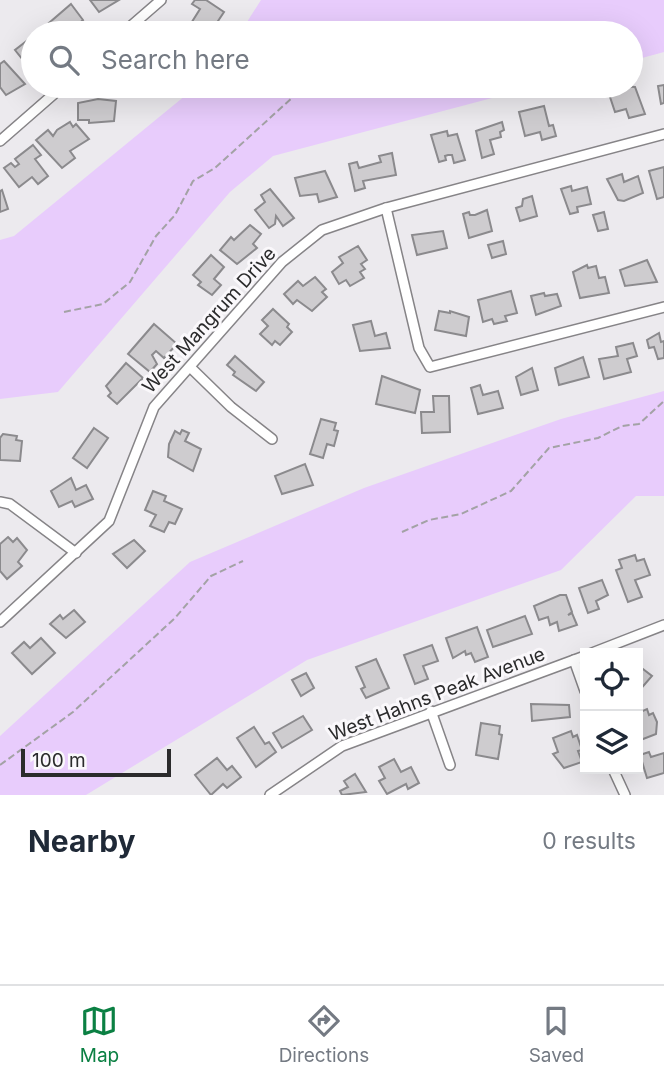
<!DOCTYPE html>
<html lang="en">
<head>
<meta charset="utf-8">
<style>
  body { margin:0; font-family:Inter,sans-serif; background:#f6f6f7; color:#1f2937 }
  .controls { position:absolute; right:21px; bottom:21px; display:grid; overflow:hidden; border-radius:0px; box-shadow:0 7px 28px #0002 }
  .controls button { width:63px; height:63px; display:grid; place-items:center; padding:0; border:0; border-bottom:2px solid #e0e1e3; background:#fff; color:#1f2937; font:35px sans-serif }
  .scale { position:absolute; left:21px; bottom:18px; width:150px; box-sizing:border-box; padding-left:7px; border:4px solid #2b2b2c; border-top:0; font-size:19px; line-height:24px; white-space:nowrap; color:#2b2b2c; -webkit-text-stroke:5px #faf8fb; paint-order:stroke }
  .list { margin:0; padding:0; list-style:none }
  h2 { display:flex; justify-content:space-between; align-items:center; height:91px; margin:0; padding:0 28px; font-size:30px }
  h2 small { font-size:23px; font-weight:400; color:#747a83 }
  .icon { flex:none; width:38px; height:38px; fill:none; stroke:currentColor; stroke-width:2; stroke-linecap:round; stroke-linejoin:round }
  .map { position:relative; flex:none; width:664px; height:795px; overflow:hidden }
  .search { position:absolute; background:#fff; box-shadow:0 7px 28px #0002; left:21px; right:21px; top:21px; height:77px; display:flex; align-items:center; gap:18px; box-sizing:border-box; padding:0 24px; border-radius:38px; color:#747a83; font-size:26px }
  .sheet { height:189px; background:#fff }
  nav { display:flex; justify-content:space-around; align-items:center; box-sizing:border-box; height:98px; border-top:2px solid #e0e1e3; background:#fff; font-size:19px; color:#747a83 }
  nav a { display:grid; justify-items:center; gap:4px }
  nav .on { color:#0b8043 }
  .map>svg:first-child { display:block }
  .green { fill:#e8ccfc }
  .building { fill:#cecccf; stroke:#8b8a8d; stroke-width:2 }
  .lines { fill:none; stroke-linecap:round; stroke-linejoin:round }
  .minor-casing { stroke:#868487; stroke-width:12 }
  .path { stroke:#a3a2a5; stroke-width:2; stroke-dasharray:7 3.5; stroke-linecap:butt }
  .minor { stroke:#fff; stroke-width:9 }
  .labels { text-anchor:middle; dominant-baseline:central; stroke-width:6; stroke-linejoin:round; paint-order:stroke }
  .street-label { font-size:19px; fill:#2b2b2c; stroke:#faf8fb }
</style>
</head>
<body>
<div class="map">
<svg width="664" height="795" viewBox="0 0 664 795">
  <rect width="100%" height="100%" fill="#eceaee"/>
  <g class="green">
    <polygon points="261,0 664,0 664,52 631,61 631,33 240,33"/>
    <polygon points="197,86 537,86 273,156 230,192 58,392 0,399 0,240 14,236"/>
    <polygon points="664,391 664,496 636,496 561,570 307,660 86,795 0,795 0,736 190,562 364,488 561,419"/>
  </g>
  <g class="building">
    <polygon points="90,0 119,0 99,12"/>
    <polygon points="195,0 206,0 224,12 210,33 202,33 190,25 200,9 192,4"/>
    <polygon points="71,4 83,20 73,29 76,33 57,33 49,23"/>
    <polygon points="33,36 33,60 27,65 15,50"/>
    <polygon points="4,61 25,84 6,95 0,87 0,64"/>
    <polygon points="664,85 664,103 661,104 658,86"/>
    <polygon points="113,86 141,86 128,96 122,88 118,91"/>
    <polygon points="616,86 635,87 645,114 629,118 626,109 615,112 609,94 617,92"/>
    <polygon points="98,99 116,101 114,121 89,123 89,120 78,120 78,103"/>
    <polygon points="544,106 549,126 553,125 556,136 542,140 540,132 525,136 519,112"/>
    <polygon points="70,122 73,127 76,124 89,139 70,151 75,158 62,168 36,140 48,130 53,136 57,130"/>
    <polygon points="502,122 504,130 500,132 501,137 490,140 494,154 482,158 476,131"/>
    <polygon points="447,131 448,136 457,134 465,160 454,163 452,155 448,155 445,156 446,160 439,162 431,135"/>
    <polygon points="33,145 41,155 35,159 48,176 38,184 32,177 19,187 4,168 11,163 15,167 19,164 15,159"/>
    <polygon points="392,153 396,175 363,181 365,188 355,191 349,164 357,162 359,168 381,162 379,156"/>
    <polygon points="664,167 664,197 657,199 649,171"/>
    <polygon points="325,171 337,197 319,202 317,194 300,196 295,178"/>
    <polygon points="622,174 624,182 638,176 643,193 624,201 618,200 607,179"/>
    <polygon points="571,186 572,191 587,187 591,204 577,207 578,212 570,214 561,189"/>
    <polygon points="270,189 294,218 283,226 276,216 275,224 269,228 255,210 265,202 261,195"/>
    <polygon points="2,190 8,209 0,212 0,191"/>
    <polygon points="532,196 537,216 520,221 516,208 522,206 523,199"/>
    <polygon points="487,210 492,231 469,238 463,214 469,212 470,215 475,215"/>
    <polygon points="604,212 608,229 598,231 593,215"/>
    <polygon points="250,225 261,234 253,244 257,248 237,264 220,250 231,237 234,240"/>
    <polygon points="443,231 447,248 417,255 412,235"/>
    <polygon points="503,241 506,254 492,258 488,245"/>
    <polygon points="358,246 367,260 361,264 365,269 360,272 364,278 350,286 346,280 339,284 332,272 343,263 339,257"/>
    <polygon points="211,255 224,267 214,279 221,285 212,295 198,285 201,282 193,275"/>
    <polygon points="647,260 657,282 625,286 620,270"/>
    <polygon points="587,265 588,268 596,266 599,278 605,277 609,293 580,298 573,272"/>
    <polygon points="315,277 326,289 322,292 327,297 312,311 297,300 293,304 284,294 298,281 303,286"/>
    <polygon points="511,291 517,313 505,316 507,321 494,324 492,319 483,322 478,300"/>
    <polygon points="544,293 545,296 557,294 561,306 536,315 531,296"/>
    <polygon points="273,309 289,324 287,327 292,332 280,345 275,341 272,345 260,334 268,326 262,320"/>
    <polygon points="439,311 450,313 450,311 469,317 466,336 435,330"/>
    <polygon points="371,321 375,336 386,333 390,348 360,351 353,325"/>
    <polygon points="154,324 177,344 164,358 156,351 152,355 157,364 150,372 128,354"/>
    <polygon points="659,333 661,342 664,341 664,358 658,359 654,347 649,348 647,340"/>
    <polygon points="633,343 637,356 627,359 631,372 604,379 599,359 618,356 616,347"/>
    <polygon points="235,356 264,382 256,391 233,375 235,372 227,365"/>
    <polygon points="583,357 589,377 559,385 555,368"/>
    <polygon points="126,363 143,378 117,404 108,396 111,393 106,386"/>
    <polygon points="532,368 538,390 521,395 516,377"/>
    <polygon points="382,376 420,390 415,413 376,404"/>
    <polygon points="480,385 483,395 498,391 503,408 478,414 471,388"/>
    <polygon points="433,396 449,396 450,432 422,433 421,412 434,412"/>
    <polygon points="321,419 336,423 334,430 338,431 334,446 327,444 323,458 310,454"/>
    <polygon points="94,428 108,438 87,468 73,458"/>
    <polygon points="182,430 189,433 185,441 201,449 193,471 168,457 169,444 175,431 180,434"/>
    <polygon points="3,434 17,436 16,440 22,441 20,461 0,460 0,438"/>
    <polygon points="305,464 313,485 282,494 275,476"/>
    <polygon points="71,478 76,490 86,485 93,499 75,507 72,501 59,507 51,491"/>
    <polygon points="153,491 166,496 164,501 182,509 175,524 169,522 164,532 150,526 156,515 145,510"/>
    <polygon points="8,537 13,542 17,538 27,550 18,562 22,566 7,579 0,571 0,544"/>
    <polygon points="134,540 145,551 127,568 113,554"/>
    <polygon points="635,555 637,561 644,559 650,575 635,580 642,597 628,602 616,570 622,568 619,560"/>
    <polygon points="602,580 608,595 596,601 599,609 588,613 579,588"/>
    <polygon points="560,595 566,595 572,612 568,615 572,613 577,625 559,631 557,622 550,625 548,617 539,620 534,606"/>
    <polygon points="74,610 85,622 66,638 50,624 60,615 63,619"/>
    <polygon points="525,616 532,634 493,647 487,630"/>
    <polygon points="477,627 488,657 475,662 471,653 466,655 465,651 453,658 446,638"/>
    <polygon points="41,638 55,653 32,674 12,653 24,642 30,648"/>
    <polygon points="432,645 438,661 423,666 428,679 415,684 404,655"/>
    <polygon points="376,659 389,688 366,698 361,689 365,687 356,667"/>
    <polygon points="639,666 652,676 638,692 638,668"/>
    <polygon points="306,673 314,688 301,696 292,680"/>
    <polygon points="531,704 569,705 570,717 532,721"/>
    <polygon points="647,709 649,715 653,713 657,722 656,734 638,741 638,713"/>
    <polygon points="303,716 312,730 282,748 273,733"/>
    <polygon points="481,723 500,726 499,734 502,735 498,759 476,755"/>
    <polygon points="254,727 265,744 269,742 276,752 256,767 237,738"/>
    <polygon points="571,731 573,737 577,735 582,750 578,751 582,762 564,768 553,754 558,752 553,738"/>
    <polygon points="649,752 651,757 664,753 664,773 647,778 640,755"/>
    <polygon points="217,758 227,770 232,766 241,777 227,788 223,784 211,795 195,775"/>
    <polygon points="394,759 401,772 411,767 419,783 408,789 406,784 387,794 379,781 385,778 379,767"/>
    <polygon points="355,774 366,792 342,795 340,791 348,787 344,781"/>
  </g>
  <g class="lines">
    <defs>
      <g id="minor">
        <polyline points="123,33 161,0"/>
        <polyline points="0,141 63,86"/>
        <polyline points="386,208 419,348 430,367 664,307"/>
        <polyline points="191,368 231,407 272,439"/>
        <polyline points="0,502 10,504 76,553"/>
        <polyline points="0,622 109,521 154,407 282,262 322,230 386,208 664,134"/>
        <polyline points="592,653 664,625"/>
        <polyline points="574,660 585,691"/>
        <polyline points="431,711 450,765"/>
        <polyline points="613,769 625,795"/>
        <polyline points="270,795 342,746 585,656"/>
      </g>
    </defs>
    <use href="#minor" class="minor-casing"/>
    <g class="path">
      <polyline points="64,312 103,304 130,282 156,236 175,215 193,181 215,168 305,86"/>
      <polyline points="402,532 429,520 461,514 511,491 549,448 598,438 622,426 639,424 664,401"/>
      <polyline points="0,765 73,712 175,618 211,576 243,561"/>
    </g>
    <use href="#minor" class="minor"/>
  </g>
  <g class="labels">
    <g class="street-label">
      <text transform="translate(209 320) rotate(-48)">West Mangrum Drive</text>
      <text transform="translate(437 694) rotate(-21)">West Hahns Peak Avenue</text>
    </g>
  </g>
</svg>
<div class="controls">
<button><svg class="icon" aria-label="locate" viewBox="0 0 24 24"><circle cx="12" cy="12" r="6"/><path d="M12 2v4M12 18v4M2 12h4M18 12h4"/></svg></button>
<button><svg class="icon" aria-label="layers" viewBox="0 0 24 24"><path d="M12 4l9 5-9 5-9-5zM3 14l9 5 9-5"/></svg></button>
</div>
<div class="scale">100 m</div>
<div class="search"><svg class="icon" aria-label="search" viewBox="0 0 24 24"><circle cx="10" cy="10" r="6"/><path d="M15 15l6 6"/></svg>Search here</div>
</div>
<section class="sheet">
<h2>Nearby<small>0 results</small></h2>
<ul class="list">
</ul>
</section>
<nav>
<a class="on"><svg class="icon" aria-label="map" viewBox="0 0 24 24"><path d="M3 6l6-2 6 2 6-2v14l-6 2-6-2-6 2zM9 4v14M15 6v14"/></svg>Map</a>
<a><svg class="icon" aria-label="directions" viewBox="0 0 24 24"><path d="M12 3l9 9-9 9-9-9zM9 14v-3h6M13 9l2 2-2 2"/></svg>Directions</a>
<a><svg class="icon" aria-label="saved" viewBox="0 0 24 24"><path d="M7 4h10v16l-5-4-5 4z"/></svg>Saved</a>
</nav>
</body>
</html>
